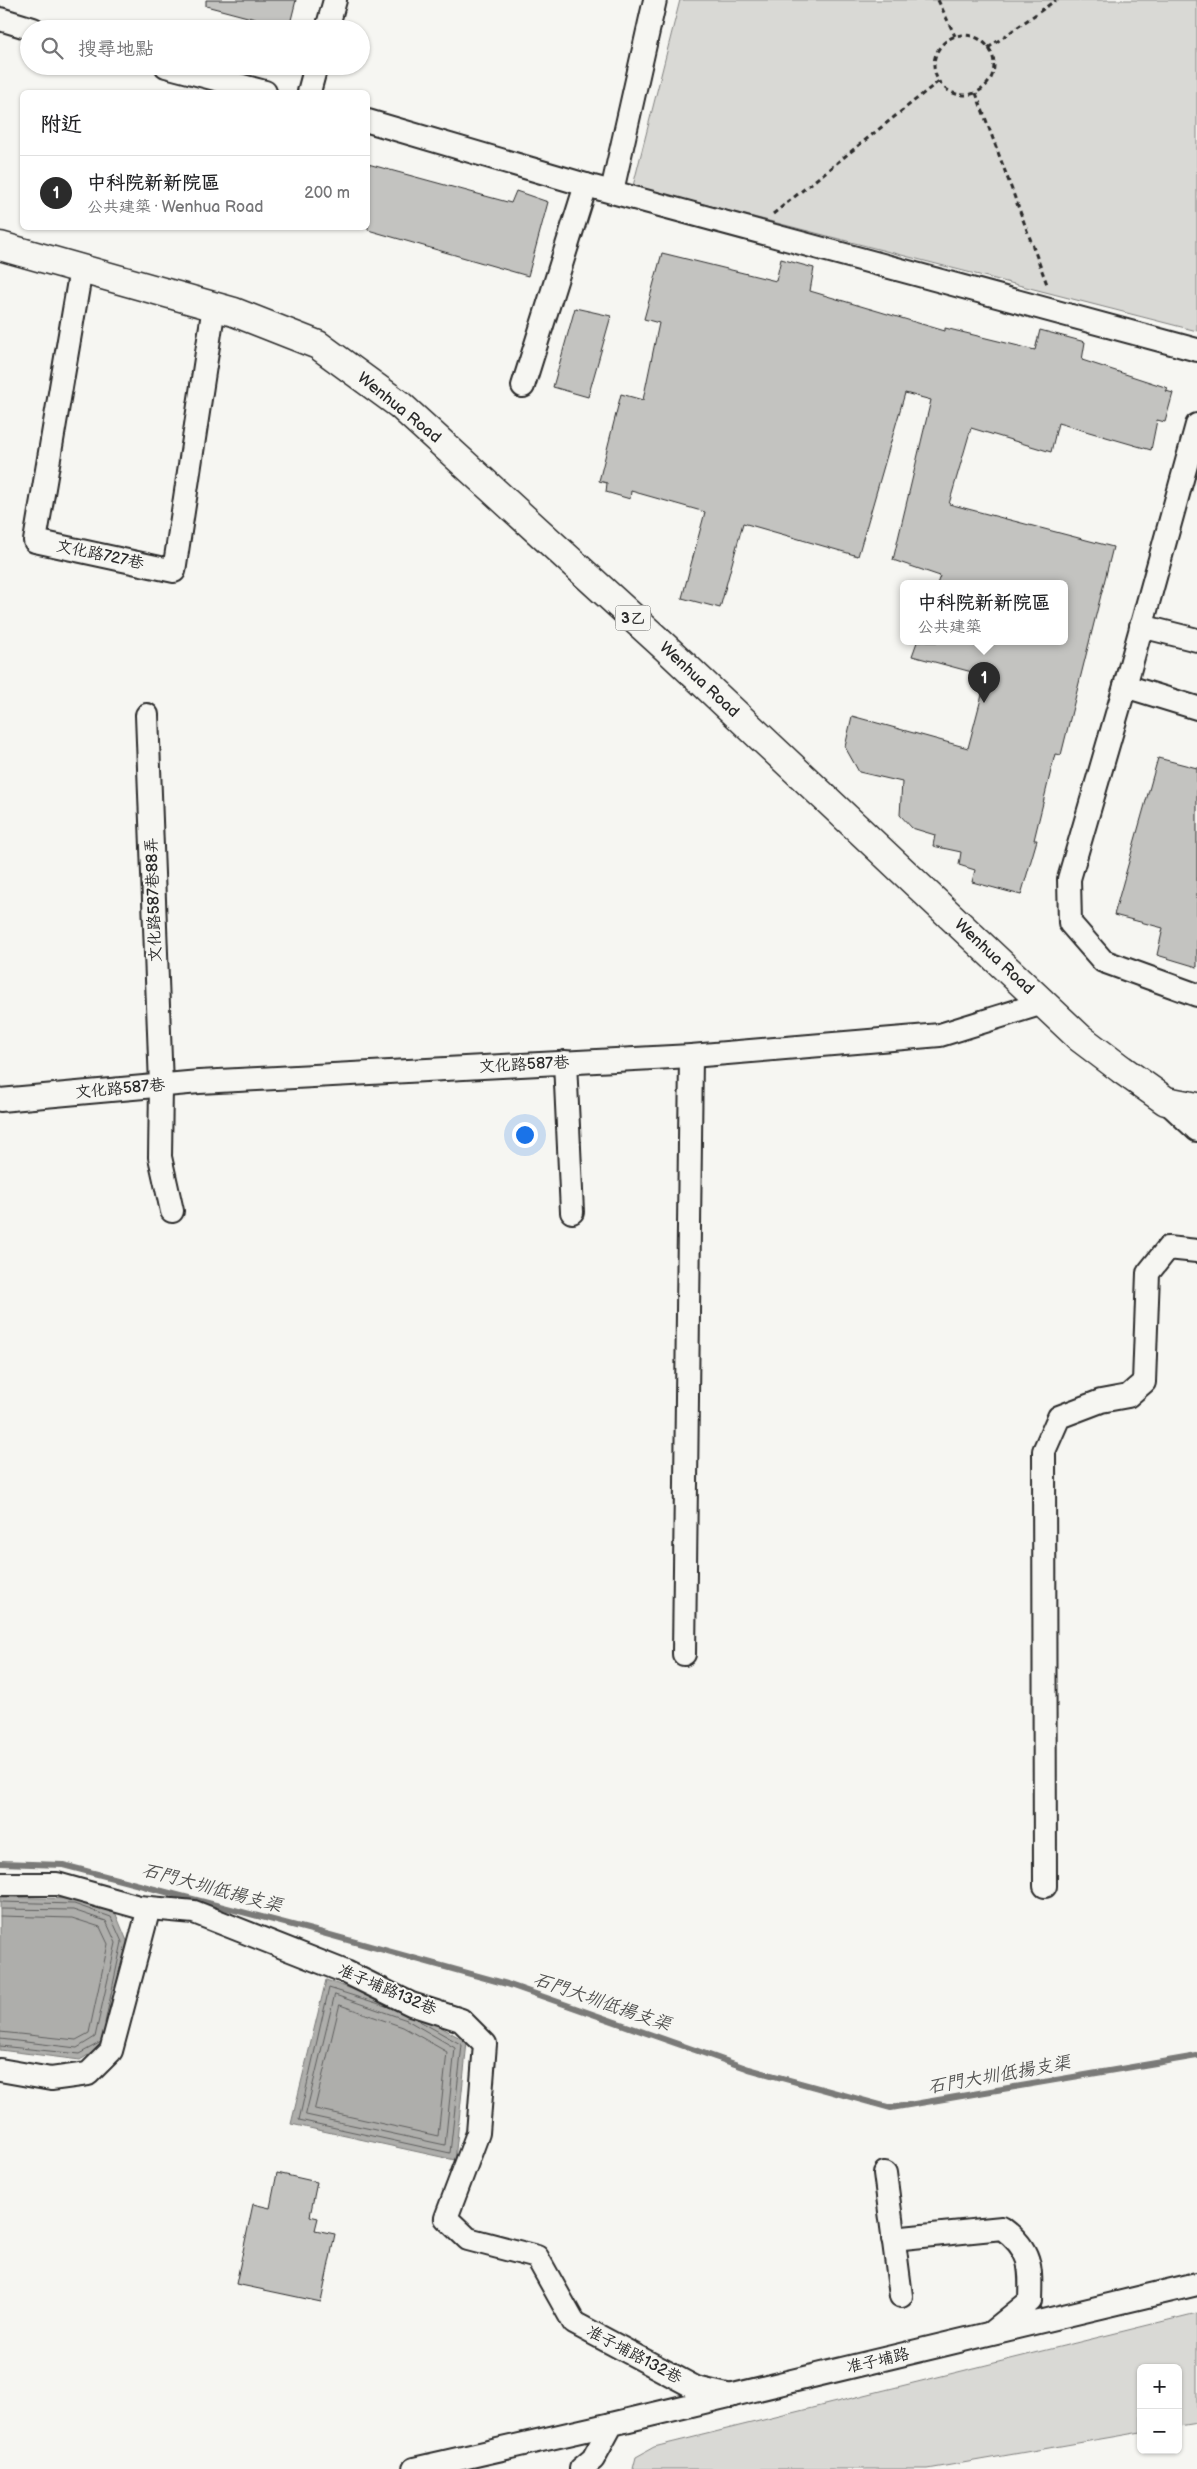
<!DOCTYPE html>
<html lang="zh-TW">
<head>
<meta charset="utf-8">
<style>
  body { margin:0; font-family:"Balsamiq Sans","LXGW WenKai TC",sans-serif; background:#f6f6f6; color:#202124 }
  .controls { position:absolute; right:15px; bottom:15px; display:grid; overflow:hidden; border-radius:8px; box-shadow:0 1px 4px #0004 }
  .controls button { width:45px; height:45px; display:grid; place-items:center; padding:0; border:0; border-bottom:1px solid #e0e0e0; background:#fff; color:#202124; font:25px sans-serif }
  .you { position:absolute; left:524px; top:1134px; width:18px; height:18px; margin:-12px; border:4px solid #fff; border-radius:50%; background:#1a73e8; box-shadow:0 0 0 8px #1a73e833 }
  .badge { display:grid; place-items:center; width:32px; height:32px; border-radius:50%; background:#2b2b2b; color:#fff; font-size:16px; font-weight:700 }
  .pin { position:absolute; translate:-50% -41px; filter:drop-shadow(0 1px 2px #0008) }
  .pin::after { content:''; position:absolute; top:26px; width:18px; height:15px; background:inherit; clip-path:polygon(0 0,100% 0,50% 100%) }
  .popup { position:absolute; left:900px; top:580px; width:168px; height:65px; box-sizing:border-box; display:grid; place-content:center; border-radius:8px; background:#fff; filter:drop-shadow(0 1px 4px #0005); font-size:16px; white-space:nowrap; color:#757577 }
  .popup b { font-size:19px; color:#202124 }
  .popup::after { content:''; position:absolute; left:50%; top:100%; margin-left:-10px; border:10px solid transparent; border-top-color:#fff }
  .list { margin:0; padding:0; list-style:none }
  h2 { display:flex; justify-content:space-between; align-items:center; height:65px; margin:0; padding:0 20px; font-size:21px }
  h2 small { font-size:16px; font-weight:400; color:#757577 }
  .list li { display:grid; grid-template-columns:32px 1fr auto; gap:15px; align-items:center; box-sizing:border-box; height:75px; padding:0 20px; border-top:1px solid #e0e0e0 }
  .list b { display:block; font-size:19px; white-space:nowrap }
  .list p { margin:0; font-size:16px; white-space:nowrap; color:#757577 }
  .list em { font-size:16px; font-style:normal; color:#757577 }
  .icon { flex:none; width:28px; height:28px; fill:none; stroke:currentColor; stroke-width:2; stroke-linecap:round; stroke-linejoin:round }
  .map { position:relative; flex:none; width:1197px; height:2469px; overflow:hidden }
  .search { position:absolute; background:#fff; box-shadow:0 1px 4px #0004; left:20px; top:20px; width:350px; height:55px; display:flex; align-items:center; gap:12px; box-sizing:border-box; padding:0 18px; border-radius:28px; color:#757577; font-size:19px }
  .panel { position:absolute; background:#fff; box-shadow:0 1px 4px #0004; left:20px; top:90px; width:350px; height:140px; border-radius:8px }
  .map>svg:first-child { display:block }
  .green { fill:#d9d9d5; stroke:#828280 }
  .water { fill:#aeaeab; stroke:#7a7a78 }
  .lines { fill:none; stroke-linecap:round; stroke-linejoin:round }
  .shore { stroke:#5f5f5e; stroke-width:1 }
  .stream { stroke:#7a7a78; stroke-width:6 }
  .building { fill:#c3c3c0; stroke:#2b2b2b }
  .minor-casing { stroke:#2b2b2b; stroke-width:26 }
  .major-casing { stroke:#2b2b2b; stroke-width:31 }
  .path { stroke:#2b2b2b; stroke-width:3; stroke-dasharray:5 4; stroke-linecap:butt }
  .minor { stroke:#f6f6f2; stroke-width:22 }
  .major { stroke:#f6f6f2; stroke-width:28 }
  .labels { text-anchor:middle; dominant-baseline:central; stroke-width:4; stroke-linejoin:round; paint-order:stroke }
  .shield { fill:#f6f6f2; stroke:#686867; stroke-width:1 }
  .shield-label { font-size:15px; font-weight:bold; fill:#2b2b2b }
  .street-label { font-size:16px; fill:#2b2b2b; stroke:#f6f6f2 }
  .water-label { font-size:18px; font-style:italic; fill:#525251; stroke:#f6f6f2 }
</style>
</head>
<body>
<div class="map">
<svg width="1197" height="2469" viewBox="0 0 1197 2469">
  <rect width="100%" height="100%" fill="#f6f6f2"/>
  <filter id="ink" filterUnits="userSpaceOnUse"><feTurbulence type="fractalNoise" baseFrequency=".02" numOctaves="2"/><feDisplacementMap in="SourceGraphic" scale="10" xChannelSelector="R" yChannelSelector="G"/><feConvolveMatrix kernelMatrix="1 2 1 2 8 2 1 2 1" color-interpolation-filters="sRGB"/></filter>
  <g filter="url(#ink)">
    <g class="green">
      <polygon points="680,0 1197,0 1197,331 633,186"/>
      <polygon points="1197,2313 1197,2423 1178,2426 1178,2368 1141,2368 1141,2432 928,2469 633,2469 636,2457 654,2447"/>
    </g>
    <g class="water">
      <polygon points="0,1897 75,1899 115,1912 127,1941 106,2044 80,2060 0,2050"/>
      <polygon points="326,1980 411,2010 467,2042 455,2160 291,2124"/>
    </g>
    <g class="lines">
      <g class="shore">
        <polyline points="0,1902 74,1904 111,1917 122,1942 105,2023"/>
        <polyline points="0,1909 73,1910 106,1921 116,1943 95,2037 77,2048 0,2039"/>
        <polyline points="0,1916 72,1918 100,1927 108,1944 89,2033 76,2040 0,2032"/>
        <polygon points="335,1995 407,2020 455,2048 445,2145 306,2115"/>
        <polygon points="340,2005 403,2027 447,2052 438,2136 315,2109"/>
        <polyline points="392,2008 329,1988 299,2120 450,2153 462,2045 416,2019"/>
        <polyline points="0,2046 79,2054 101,2042"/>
      </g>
      <polyline class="stream" points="0,1863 63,1865 319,1932 507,1984 749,2069 891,2108 1197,2056"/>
    </g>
    <g class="building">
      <polygon points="206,0 296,0 289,28 206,6"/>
      <polygon points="368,164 511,203 516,191 548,202 528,276 368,230"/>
      <polygon points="662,253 776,281 781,259 814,268 810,291 945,331 945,328 1035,350 1040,330 1085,342 1082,360 1168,388 1166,391 1173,393 1165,422 1157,420 1151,450 1058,423 1051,452 971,428 949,504 1113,547 1061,755 1055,754 1034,840 1037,840 1021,895 972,882 975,870 959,865 961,852 933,846 935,835 912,828 900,815 902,782 859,772 845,747 852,716 968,748 987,676 912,656 917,642 1064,642 1064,584 937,584 940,576 893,560 931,400 905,393 858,556 743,523 720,608 682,598 705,512 631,491 630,499 606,492 607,483 599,481 621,394 643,400 659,323 644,319"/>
      <polygon points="575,308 611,316 588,397 553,387"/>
      <polygon points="1158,758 1197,768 1197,967 1157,955 1163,928 1114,915"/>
      <polygon points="277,2173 317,2182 310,2216 318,2218 315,2230 335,2234 321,2302 236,2284 253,2204 270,2208"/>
    </g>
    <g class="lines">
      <defs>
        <g id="minor">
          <polyline points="0,19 33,29"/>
          <polyline points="327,29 335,0"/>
          <polyline points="166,66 265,92"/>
          <polyline points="309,92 316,66"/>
          <polyline points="368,121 586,185 1197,350"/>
          <polyline points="612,191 655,0"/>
          <polyline points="81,269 35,541 174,571 214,306"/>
          <polyline points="523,386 586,185"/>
          <polyline points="1197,425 1125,686 1069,879 1070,923 1103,961 1197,995"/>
          <polyline points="1141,626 1197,640"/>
          <polyline points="1125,686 1197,708"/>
          <polyline points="147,715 161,1085 160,1157 172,1211"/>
          <polyline points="565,1062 572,1212"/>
          <polyline points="0,1100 199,1082 691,1056 940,1035 1043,1003"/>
          <polyline points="1166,1101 1197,1130"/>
          <polyline points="684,1654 691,1056"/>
          <polyline points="0,1884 57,1884 139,1907 194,1912 346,1972 411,2004 461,2020 485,2044 478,2133 446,2218 468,2239 537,2257 574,2323 696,2388 731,2396"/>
          <polyline points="1045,1886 1044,1451 1059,1417 1101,1401 1128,1396 1144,1382 1148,1273 1168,1248 1197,1251"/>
          <polyline points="0,2070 51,2079 88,2074 111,2051 149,1908"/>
          <polyline points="885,2173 901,2296"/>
          <path d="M 893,2239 L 1002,2228 C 1032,2250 1031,2267 1030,2301 L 993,2331"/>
          <polyline points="414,2469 612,2424"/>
          <polyline points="581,2469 593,2459 612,2424 1197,2284"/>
        </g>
        <polyline id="major" points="0,246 234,312 318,345 400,405 665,647 1080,1038 1121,1069 1166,1101 1197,1107"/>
      </defs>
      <use href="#minor" class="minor-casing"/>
      <use href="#major" class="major-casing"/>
      <g class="path">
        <polyline points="938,0 955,36"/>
        <circle cx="964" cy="65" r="30"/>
        <polyline points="988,48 1056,0"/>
        <polyline points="976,93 1048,287"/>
        <polyline points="773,214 939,81"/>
      </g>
      <use href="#minor" class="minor"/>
      <use href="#major" class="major"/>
    </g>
  </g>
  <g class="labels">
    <rect class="shield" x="615.5" y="605.5" width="35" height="25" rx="4"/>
    <g class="shield-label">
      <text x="633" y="618">3乙</text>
    </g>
    <g class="street-label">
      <text transform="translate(399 408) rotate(39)">Wenhua Road</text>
      <text transform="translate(100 555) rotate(12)">文化路727巷</text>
      <text transform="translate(699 680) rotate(43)">Wenhua Road</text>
      <text transform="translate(154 900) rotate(-92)">文化路587巷88弄</text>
      <text transform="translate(994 957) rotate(43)">Wenhua Road</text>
      <text transform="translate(524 1065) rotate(-3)">文化路587巷</text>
      <text transform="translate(120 1089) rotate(-5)">文化路587巷</text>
      <text transform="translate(387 1990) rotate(23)">准子埔路132巷</text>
      <text transform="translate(634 2355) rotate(28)">准子埔路132巷</text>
      <text transform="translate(878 2361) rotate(-13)">准子埔路</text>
    </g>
    <g class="water-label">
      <text transform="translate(212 1888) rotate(15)">石門大圳低揚支渠</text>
      <text transform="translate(602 2002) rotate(19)">石門大圳低揚支渠</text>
      <text transform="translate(999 2075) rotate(-10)">石門大圳低揚支渠</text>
    </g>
  </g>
</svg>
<div class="controls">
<button>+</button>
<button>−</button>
</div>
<div class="you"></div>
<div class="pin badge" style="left:984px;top:703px">1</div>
<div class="popup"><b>中科院新新院區</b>公共建築</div>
<div class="search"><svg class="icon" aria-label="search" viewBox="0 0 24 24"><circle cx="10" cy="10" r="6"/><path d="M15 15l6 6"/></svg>搜尋地點</div>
<section class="panel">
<h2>附近<small></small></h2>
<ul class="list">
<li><span class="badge">1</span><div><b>中科院新新院區</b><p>公共建築 · Wenhua Road</p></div><em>200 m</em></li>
</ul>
</section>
</div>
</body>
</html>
